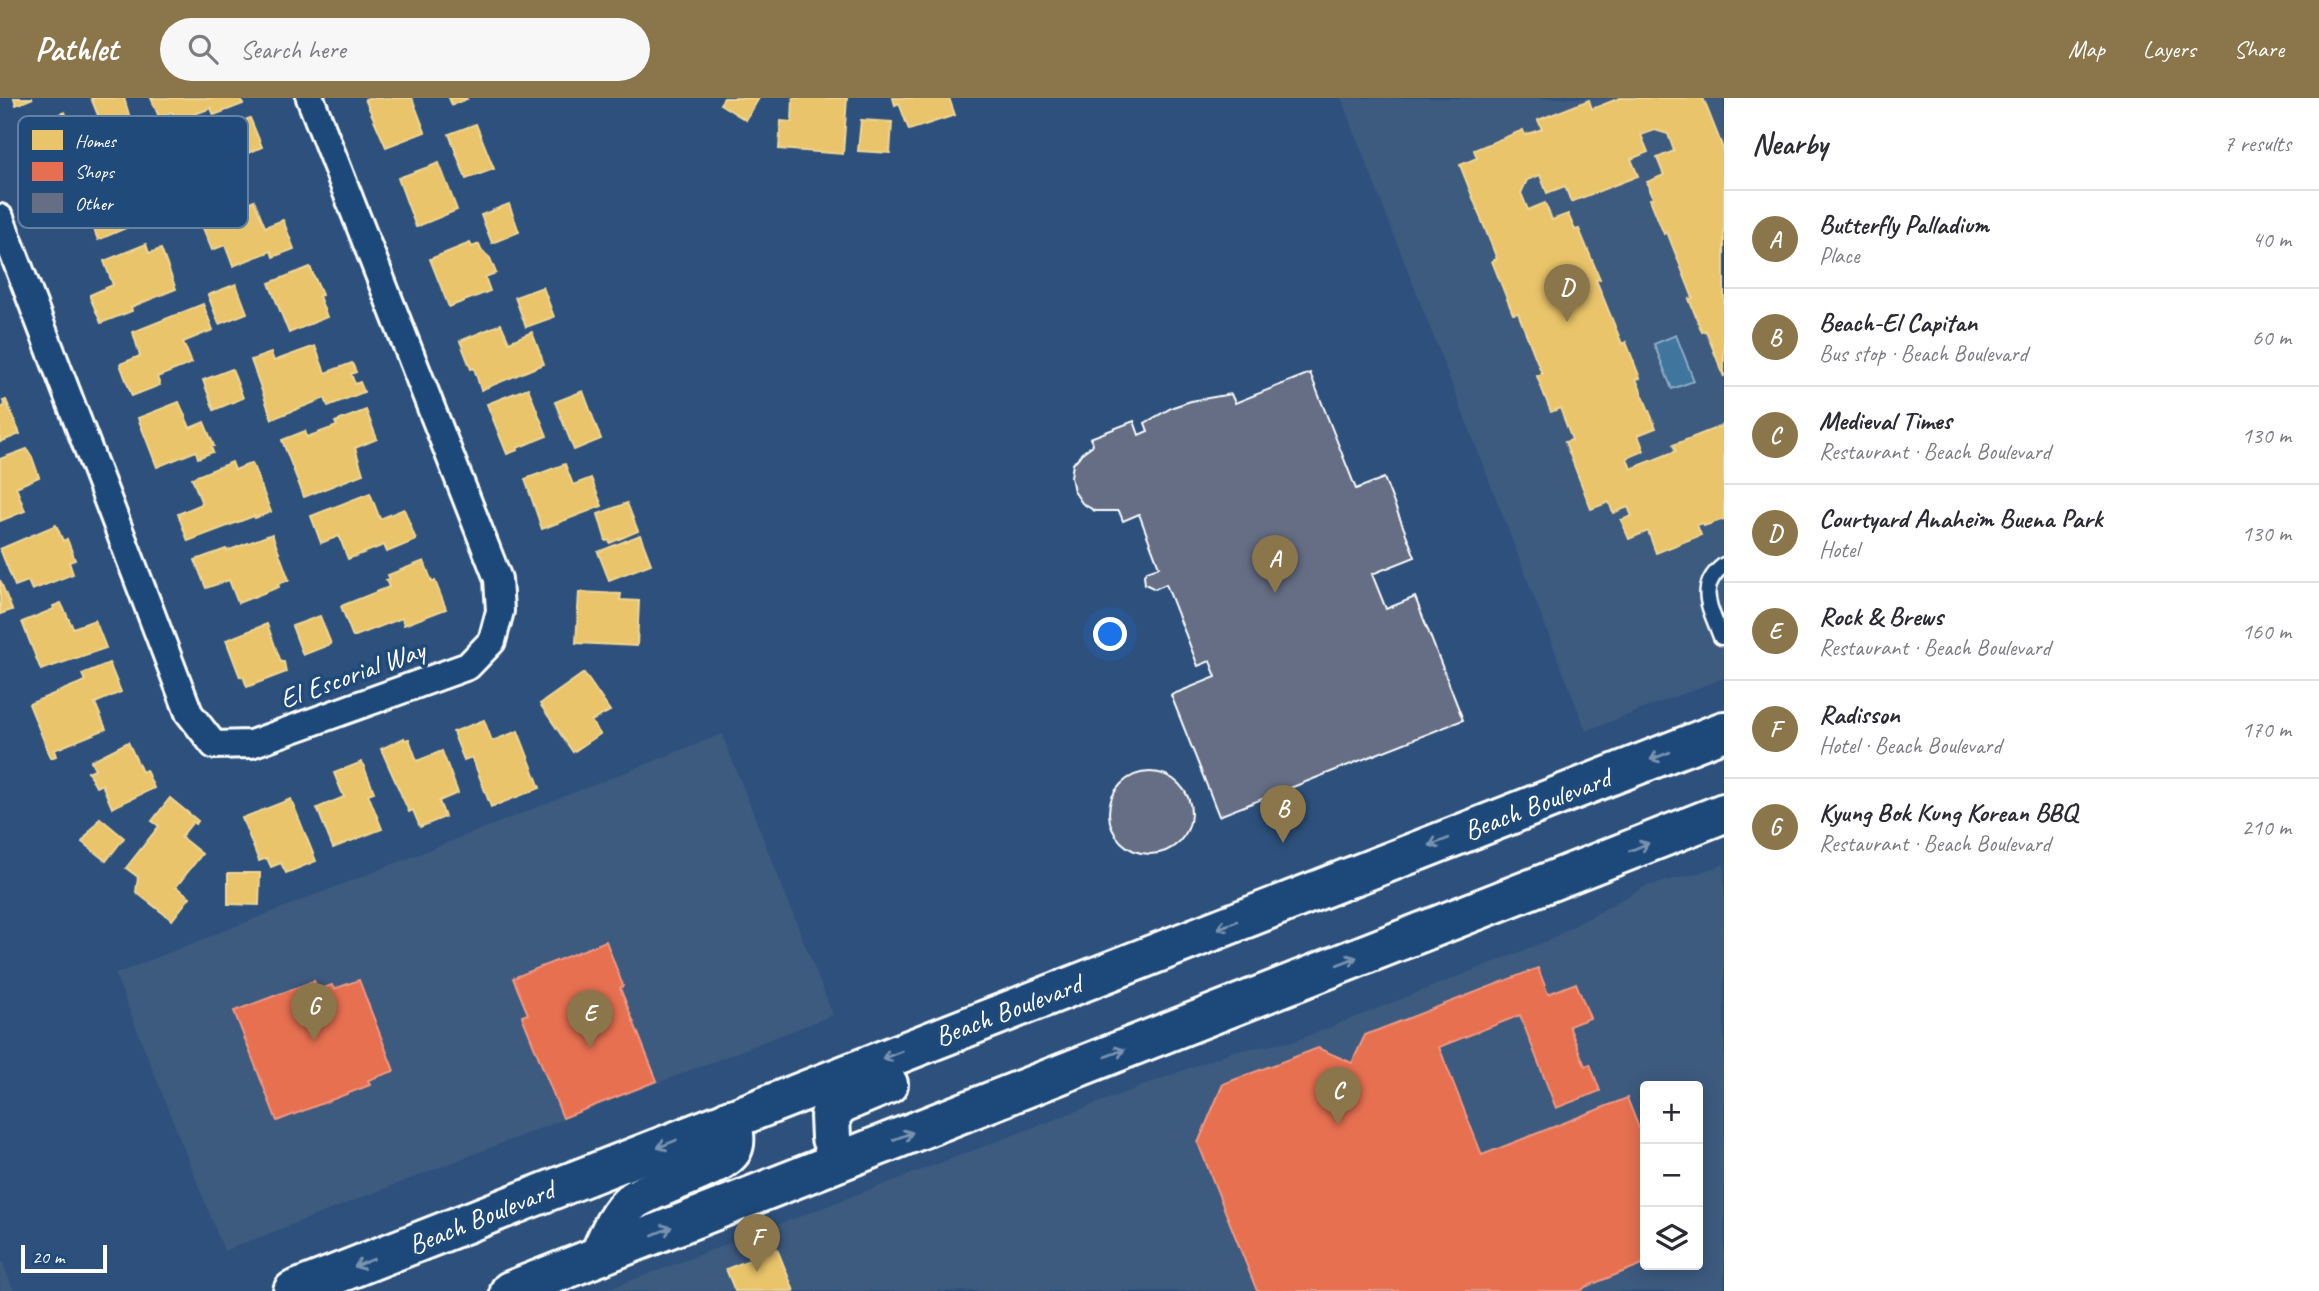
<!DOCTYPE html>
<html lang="en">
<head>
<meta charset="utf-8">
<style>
  body { margin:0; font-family:Caveat,sans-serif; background:#f7f7f7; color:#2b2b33 }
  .controls { position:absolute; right:21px; bottom:21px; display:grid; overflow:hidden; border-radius:7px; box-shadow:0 4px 18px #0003 }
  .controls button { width:63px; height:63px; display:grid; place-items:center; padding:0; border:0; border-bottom:2px solid #e1e1e2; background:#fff; color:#2b2b33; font:35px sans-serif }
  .scale { position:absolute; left:21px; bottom:18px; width:86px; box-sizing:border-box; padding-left:7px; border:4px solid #fff; border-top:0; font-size:19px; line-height:24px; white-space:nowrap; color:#fff; -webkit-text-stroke:5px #1f4a7a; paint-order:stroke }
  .you { position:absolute; left:1111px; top:537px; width:24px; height:24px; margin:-18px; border:5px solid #fff; border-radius:50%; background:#1a73e8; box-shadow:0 0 0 10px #1a73e833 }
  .badge { display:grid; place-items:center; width:46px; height:46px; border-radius:50%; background:#8a764a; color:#fff; font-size:23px; font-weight:700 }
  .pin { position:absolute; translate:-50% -58px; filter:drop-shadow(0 2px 4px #0008) }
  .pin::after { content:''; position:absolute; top:37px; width:24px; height:21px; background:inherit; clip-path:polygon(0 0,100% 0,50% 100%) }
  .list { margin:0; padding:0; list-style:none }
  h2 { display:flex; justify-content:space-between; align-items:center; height:91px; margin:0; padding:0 28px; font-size:30px }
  h2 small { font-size:23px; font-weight:400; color:#7c7c81 }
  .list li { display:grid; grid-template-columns:46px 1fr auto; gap:21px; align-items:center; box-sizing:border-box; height:98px; padding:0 28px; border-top:2px solid #e1e1e2 }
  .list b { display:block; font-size:26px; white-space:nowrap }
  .list p { margin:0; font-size:23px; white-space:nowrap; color:#7c7c81 }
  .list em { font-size:23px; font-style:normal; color:#7c7c81 }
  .icon { flex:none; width:38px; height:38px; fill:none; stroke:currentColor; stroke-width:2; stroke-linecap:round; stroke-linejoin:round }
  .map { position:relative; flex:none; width:1724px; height:1193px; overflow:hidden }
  header { display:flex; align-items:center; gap:42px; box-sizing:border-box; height:98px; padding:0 35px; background:#8a764a; color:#fff }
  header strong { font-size:33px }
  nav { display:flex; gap:38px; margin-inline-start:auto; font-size:24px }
  .search { width:490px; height:63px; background:#f7f7f7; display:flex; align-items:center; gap:18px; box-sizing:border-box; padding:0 24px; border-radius:38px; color:#7c7c81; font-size:26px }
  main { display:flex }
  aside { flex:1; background:#fff }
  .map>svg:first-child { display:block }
  .built { fill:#3e5a7f; fill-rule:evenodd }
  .water { fill:#41749e; stroke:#8dacc5; stroke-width:2 }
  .homes { fill:#e9c46a; stroke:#f0d697; stroke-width:2 }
  .shops { fill:#e76f51; stroke:#ee9a85; stroke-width:2 }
  .building { fill:#656e85; stroke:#fff; stroke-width:2 }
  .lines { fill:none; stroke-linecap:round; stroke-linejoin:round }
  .service-casing { stroke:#fff; stroke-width:19 }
  .minor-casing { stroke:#fff; stroke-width:32 }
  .primary-casing { stroke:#fff; stroke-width:44 }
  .service { stroke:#1f4a7a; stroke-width:14 }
  .minor { stroke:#1f4a7a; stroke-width:26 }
  .primary { stroke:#1f4a7a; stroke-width:38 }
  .oneway { stroke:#7992af }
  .labels { text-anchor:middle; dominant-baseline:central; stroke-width:7; stroke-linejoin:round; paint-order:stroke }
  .street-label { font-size:28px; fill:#fff; stroke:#1f4a7a }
  .key { fill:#1f4a7a; stroke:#6280a2; stroke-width:2 }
  .key-label { font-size:19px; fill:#fff }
</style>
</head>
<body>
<header>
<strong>Pathlet</strong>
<div class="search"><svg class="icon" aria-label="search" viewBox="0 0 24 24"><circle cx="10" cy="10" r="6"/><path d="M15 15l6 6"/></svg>Search here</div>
<nav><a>Map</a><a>Layers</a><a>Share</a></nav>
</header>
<main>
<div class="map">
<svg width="1724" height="1193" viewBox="0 0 1724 1193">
  <rect width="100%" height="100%" fill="#2d517c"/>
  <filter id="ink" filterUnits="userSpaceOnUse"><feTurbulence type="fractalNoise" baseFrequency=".0143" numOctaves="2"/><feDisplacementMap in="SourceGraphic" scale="14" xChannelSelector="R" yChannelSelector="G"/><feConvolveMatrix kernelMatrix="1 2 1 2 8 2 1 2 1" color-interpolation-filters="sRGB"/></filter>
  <g filter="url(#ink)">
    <g class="built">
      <polygon points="1341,0 1724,0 1724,580 1586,633"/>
      <polygon points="722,636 833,917 224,1153 115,876"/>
      <path d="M 1724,766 L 1724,1193 L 604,1193 L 1234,953 L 1295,943 L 1547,843 L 1646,788 L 1699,775 ZM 1645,988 L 1698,988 L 1698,1167 L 1645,1167 Z"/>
      <polygon points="0,1158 14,1193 0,1193"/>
    </g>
    <polygon class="water" points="1676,237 1694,283 1672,291 1654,246"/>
    <g class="homes">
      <polygon points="14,0 33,0 16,7"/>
      <polygon points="91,0 124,0 132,27 106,37"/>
      <polygon points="151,0 240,0 243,6 214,17 211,10 176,23 172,14 159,19"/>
      <polygon points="368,0 412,0 425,34 386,49 365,1"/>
      <polygon points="449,0 466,0 467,1 452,7"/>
      <polygon points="724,0 759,0 746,22 720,6"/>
      <polygon points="793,0 847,0 843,56 779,51 781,23 792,24"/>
      <polygon points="893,0 949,0 955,17 909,32 899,5 895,7"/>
      <polygon points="1620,0 1703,0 1724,53 1724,279 1706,233 1702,234 1689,201 1693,200 1667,134 1664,136 1650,101 1653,100 1647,84 1664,77 1657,60 1674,53 1668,36 1655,32 1641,37 1648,54 1631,61 1638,78 1571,104 1565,88 1547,95 1540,77 1527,82 1521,95 1528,112 1545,105 1552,122 1568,116 1575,132 1579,131 1600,181 1596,182 1622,246 1626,244 1640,280 1636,281 1656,330 1638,337 1644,353 1627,360 1631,371 1676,353 1673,347 1724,327 1724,421 1704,428 1703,425 1697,427 1701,437 1656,455 1648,433 1629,441 1621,422 1632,418 1628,409 1613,415 1609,404 1591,411 1565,344 1572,342 1560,310 1551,314 1537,278 1542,276 1518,215 1513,216 1492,163 1497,161 1460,67 1477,60 1474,52 1523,32 1525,37 1542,31 1538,22 1589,2 1592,11"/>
      <polygon points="65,14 67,19 69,18 72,32 87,26 100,58 44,78 24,29"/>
      <polygon points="250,20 262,49 239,59 248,82 194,104 183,78 196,72 187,49 224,35 223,31"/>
      <polygon points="861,22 892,24 890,55 858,53"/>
      <polygon points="476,26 494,71 466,81 449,36"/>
      <polygon points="439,65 457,112 416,129 398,80"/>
      <polygon points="117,77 125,97 143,90 154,118 98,142 87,114 63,124 53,97 82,85 83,90"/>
      <polygon points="254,102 265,129 283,122 294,151 273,159 271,153 233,168 225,147 212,152 201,125"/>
      <polygon points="509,106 519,134 492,145 481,117"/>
      <polygon points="470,145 472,149 479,146 481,152 490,160 496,175 485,179 490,193 449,209 430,161"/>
      <polygon points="146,146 149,155 161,151 176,191 131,209 132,213 101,225 90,199 90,197 113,187 104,163"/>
      <polygon points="310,169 322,197 319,198 327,219 289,235 269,185"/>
      <polygon points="236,186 247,215 219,226 208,197"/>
      <polygon points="543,189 554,219 526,229 515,199"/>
      <polygon points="203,206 213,232 183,244 192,265 157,279 160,287 132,298 120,266 140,258 133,234"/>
      <polygon points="501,226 509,244 532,234 544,266 481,292 474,270 471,271 460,243"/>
      <polygon points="315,248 325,275 352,265 356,274 351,276 355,286 360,284 364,294 328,308 325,300 272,321 251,262 271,255 274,263"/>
      <polygon points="232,271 243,300 214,312 203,282"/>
      <polygon points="528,290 547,338 517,350 518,352 507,356 487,306"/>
      <polygon points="583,293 601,341 574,352 555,304"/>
      <polygon points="6,302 20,336 0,344 0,310 5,308 3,303"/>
      <polygon points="179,304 190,330 204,324 214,348 211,349 213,354 198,360 196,353 157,369 138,320"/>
      <polygon points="366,312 377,341 355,350 363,376 304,399 282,342 305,333 307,339 337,328 335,324"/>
      <polygon points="27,351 32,359 39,379 16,389 25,413 0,423 0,361"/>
      <polygon points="232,364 235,372 252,365 271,414 255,420 254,418 188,443 178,416 202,406 192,380"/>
      <polygon points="565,366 573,387 591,380 602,408 542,431 525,381"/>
      <polygon points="370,395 380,421 404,411 416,442 387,454 384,447 348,461 339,438 321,445 311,418"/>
      <polygon points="627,405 638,433 610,445 609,442 606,443 598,416"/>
      <polygon points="56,427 63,443 67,441 75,462 69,464 73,476 32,492 28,483 15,488 0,451"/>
      <polygon points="272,436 289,482 278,486 279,489 238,505 229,482 206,490 195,462 226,451 227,453"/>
      <polygon points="640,437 651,466 609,482 598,454"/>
      <polygon points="424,463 432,484 435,483 446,511 404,527 402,520 353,539 341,508 389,489 386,482 390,481 388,477"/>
      <polygon points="0,482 12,512 0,516"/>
      <polygon points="579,494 621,496 620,502 639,503 637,548 576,545"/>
      <polygon points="61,505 73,530 95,522 106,550 41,572 22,524 54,511 53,508"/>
      <polygon points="320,518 331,546 303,557 292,528"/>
      <polygon points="267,526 281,564 284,564 286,574 247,589 243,578 240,579 226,542"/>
      <polygon points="109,565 121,594 95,605 106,631 54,652 56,658 51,660 29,606 85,583 82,576"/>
      <polygon points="584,575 610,613 591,623 600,636 573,654 540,606"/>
      <polygon points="484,622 492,643 518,633 540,690 491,709 472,659 464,662 453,634"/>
      <polygon points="404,640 404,642 409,641 417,663 442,653 458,695 439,703 445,719 420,729 413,712 409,714 381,651"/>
      <polygon points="128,644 142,674 146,672 154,690 112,710 102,686 96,689 88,674 95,671 91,663"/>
      <polygon points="362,664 374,694 368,696 382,731 333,750 317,710 344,699 334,675"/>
      <polygon points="170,700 198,723 196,726 193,724 181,739 202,756 176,789 190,799 172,822 136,794 138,779 126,770 159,728 152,723"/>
      <polygon points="291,701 316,763 286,775 281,765 271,769 267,760 259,763 242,720"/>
      <polygon points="100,720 124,740 106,763 82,744"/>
      <polygon points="228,775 260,775 259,807 228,806"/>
      <polygon points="777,1151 794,1193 735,1193 726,1171"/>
    </g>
    <g class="shops">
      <polygon points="606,843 623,888 620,890 657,983 563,1020 522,918 528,916 513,880"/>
      <polygon points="1538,870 1548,896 1576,885 1590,920 1569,928 1585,968 1590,966 1600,993 1556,1010 1520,917 1439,949 1482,1057 1627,1000 1645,1045 1645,1098 1639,1100 1645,1115 1645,1165 1585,1189 1581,1193 1257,1193 1198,1045 1223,986 1318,950 1352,965 1365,937"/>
      <polygon points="359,882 394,973 368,982 370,987 277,1023 234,913 314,883 318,892 332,887 334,891"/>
    </g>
    <g class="building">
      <polygon points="1310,275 1356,391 1384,380 1415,459 1372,476 1386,511 1415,499 1463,622 1219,718 1171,597 1216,579 1210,563 1198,568 1166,486 1155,491 1145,486 1144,477 1147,473 1159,469 1139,416 1123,423 1119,413 1095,413 1082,405 1074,393 1071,379 1073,366 1082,355 1093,347 1090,340 1134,323 1139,337 1148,333 1145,325 1173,309 1191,303 1231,296 1235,305"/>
      <circle cx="1150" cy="715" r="41"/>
    </g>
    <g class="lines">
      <defs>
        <path id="service" d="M 1721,539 C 1711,511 1695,489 1724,467"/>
        <polyline id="minor" points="0,120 189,615 214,647 251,646 468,568 492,543 500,513 498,481 310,0"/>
        <g id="primary">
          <polyline points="839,1063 831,1040 830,1018 840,1006 888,986"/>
          <path d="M 599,1158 C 607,1140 617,1115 633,1103 C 653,1088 724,1069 732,1052 C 737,1042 733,1031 730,1021"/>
          <polyline points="293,1193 1724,633"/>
          <polyline points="510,1193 1724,715"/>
        </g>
      </defs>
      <use href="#service" class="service-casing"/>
      <use href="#minor" class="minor-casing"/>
      <use href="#primary" class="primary-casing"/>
      <use href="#service" class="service"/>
      <use href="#minor" class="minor"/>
      <use href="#primary" class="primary"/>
    </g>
    <defs><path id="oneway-shaft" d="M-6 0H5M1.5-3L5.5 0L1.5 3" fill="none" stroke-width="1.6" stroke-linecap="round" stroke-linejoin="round" transform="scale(1.75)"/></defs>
    <g class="oneway">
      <use href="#oneway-shaft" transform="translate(1660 658) rotate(159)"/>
      <use href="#oneway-shaft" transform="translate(1439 744) rotate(159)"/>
      <use href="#oneway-shaft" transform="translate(1639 749) rotate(-22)"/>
      <use href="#oneway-shaft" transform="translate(1227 827) rotate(159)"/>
      <use href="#oneway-shaft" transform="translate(1347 863) rotate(-21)"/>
      <use href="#oneway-shaft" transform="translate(1115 955) rotate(-21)"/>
      <use href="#oneway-shaft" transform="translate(892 957) rotate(159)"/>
      <use href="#oneway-shaft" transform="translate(903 1038) rotate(-21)"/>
      <use href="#oneway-shaft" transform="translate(667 1046) rotate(158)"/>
      <use href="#oneway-shaft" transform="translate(662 1133) rotate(-22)"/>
      <use href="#oneway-shaft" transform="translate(364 1165) rotate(158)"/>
    </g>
  </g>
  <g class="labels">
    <g class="street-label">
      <text transform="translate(352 576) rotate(-20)">El Escorial Way</text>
      <text transform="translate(1537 706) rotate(-21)">Beach Boulevard</text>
      <text transform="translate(1008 912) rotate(-21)">Beach Boulevard</text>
      <text transform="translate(481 1119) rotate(-22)">Beach Boulevard</text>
    </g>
  </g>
  <rect x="18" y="18" width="230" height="112" rx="10" class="key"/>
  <rect x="32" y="32" width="31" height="20" fill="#e9c46a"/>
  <rect x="32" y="64" width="31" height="19" fill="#e76f51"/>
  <rect x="32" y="95" width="31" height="20" fill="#656e85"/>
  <g class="key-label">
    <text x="75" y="49">Homes</text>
    <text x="75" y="80">Shops</text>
    <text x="75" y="112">Other</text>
  </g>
</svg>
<div class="controls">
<button>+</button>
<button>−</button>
<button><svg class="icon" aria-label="layers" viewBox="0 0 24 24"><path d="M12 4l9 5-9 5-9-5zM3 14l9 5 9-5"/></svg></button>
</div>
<div class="scale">20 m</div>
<div class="you"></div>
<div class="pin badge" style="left:1275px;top:495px">A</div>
<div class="pin badge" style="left:1283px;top:745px">B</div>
<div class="pin badge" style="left:1338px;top:1027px">C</div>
<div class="pin badge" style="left:1567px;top:224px">D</div>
<div class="pin badge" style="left:590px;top:950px">E</div>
<div class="pin badge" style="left:757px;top:1174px">F</div>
<div class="pin badge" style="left:314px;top:943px">G</div>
</div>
<aside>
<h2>Nearby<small>7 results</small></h2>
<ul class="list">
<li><span class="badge">A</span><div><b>Butterfly Palladium</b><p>Place</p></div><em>40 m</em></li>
<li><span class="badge">B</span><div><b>Beach-El Capitan</b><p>Bus stop · Beach Boulevard</p></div><em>60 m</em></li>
<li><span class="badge">C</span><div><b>Medieval Times</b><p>Restaurant · Beach Boulevard</p></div><em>130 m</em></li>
<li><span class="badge">D</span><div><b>Courtyard Anaheim Buena Park</b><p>Hotel</p></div><em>130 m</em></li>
<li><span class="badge">E</span><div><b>Rock &amp; Brews</b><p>Restaurant · Beach Boulevard</p></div><em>160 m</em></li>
<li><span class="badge">F</span><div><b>Radisson</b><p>Hotel · Beach Boulevard</p></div><em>170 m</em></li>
<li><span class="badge">G</span><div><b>Kyung Bok Kung Korean BBQ</b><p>Restaurant · Beach Boulevard</p></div><em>210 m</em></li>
</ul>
</aside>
</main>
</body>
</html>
